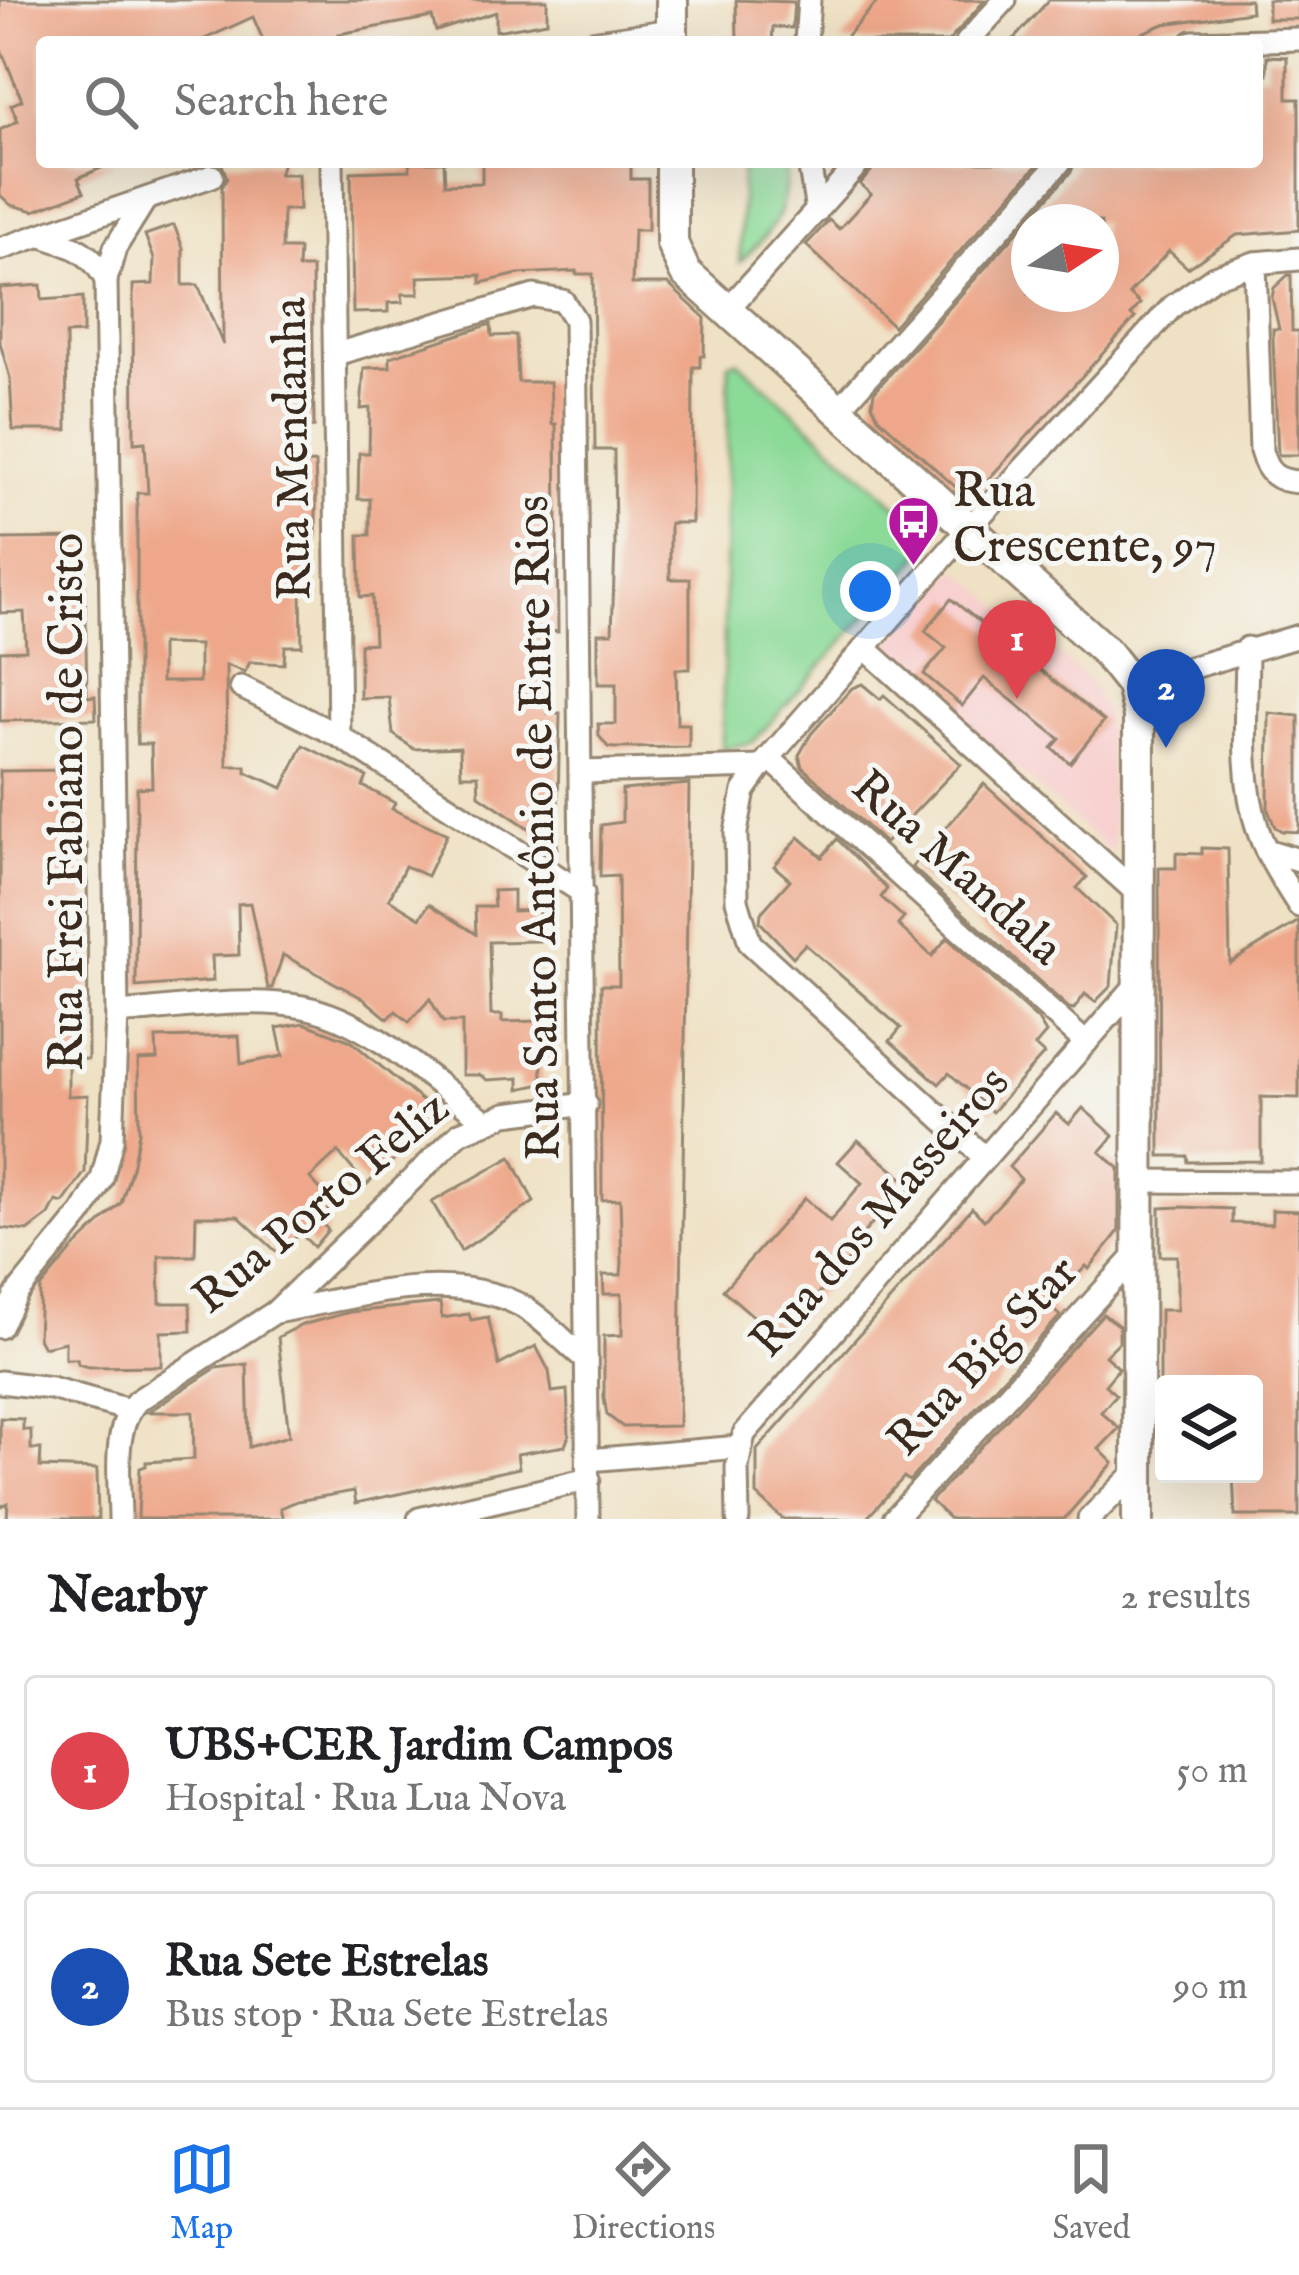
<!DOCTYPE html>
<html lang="en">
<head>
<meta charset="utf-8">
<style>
  body { margin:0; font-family:"IM FELL English",serif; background:#f6f6f6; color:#202124 }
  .controls { position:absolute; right:36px; bottom:36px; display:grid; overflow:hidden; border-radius:12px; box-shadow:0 12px 48px #0002 }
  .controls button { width:108px; height:108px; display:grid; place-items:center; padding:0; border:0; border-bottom:3px solid #e0e0e0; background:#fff; color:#202124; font:60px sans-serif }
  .compass { position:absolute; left:1011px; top:204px; width:108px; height:108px; border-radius:50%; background:#fff; box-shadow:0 12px 48px #0002; rotate:78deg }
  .you { position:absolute; left:870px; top:591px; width:42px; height:42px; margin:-30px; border:9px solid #fff; border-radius:50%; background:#1a73e8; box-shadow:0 0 0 18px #1a73e833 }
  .badge { display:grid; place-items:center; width:78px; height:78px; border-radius:50%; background:#1a73e8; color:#fff; font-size:39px; font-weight:700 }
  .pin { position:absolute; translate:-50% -99px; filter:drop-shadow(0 3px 6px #0008) }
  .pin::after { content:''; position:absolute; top:63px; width:42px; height:36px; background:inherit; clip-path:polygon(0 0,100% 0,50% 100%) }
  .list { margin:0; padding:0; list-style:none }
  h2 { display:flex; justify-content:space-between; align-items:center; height:156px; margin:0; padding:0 48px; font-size:51px }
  h2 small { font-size:39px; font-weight:400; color:#757577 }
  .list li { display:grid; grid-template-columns:78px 1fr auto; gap:36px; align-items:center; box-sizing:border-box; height:192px; margin:0 24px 24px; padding:0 24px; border:3px solid #e0e0e0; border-radius:12px }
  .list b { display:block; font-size:45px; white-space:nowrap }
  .list p { margin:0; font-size:39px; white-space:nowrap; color:#757577 }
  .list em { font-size:39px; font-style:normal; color:#757577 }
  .icon { flex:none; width:66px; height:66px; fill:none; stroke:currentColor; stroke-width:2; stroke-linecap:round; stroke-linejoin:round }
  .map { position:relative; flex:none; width:1299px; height:1519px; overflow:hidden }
  .search { position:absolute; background:#fff; box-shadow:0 12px 48px #0002; left:36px; right:36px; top:36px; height:132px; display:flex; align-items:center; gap:30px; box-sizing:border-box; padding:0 42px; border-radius:12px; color:#757577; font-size:45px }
  .sheet { height:588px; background:#fff }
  nav { display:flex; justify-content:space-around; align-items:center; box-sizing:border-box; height:168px; border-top:3px solid #e0e0e0; background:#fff; font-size:33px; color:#757577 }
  nav a { display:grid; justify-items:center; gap:6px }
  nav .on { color:#1a73e8 }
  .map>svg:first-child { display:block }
  .built { fill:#f7d0cf }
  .green { fill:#8cda98; stroke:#64825b; stroke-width:3 }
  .building { fill:#eea78a; fill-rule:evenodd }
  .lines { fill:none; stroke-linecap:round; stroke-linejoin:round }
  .street-casing { stroke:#958671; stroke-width:27 }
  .secondary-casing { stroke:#958671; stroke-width:36 }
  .street { stroke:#fff; stroke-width:21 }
  .secondary { stroke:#fff; stroke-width:30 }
  .labels { text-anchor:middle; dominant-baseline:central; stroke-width:10; stroke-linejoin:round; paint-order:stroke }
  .street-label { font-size:48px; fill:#3b2a1e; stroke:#f6f6f2 }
  .poi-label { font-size:48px; fill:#3b2a1e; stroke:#f6f6f2; text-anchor:start }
</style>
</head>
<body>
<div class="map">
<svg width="1299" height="1519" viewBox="0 0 1299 1519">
  <rect width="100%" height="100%" fill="#f6f6f2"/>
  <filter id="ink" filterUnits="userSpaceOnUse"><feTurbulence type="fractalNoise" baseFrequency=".00833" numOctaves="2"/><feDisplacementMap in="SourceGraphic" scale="24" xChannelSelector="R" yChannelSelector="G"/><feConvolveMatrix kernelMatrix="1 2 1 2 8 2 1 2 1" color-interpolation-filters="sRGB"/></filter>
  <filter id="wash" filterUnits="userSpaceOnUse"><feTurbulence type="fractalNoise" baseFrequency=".004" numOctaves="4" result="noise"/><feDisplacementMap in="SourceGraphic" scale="48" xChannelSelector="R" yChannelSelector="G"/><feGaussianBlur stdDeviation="2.7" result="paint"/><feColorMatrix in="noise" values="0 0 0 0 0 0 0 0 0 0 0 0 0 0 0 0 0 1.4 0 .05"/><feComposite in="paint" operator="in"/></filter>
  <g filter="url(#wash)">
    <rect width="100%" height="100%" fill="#efe1c4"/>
    <polygon class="built" points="957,569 1090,681 1107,716 1114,855 882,650"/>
    <g class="green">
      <path d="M 787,164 C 786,213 775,229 740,262 L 742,165 Z"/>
      <polygon points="738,361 916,523 924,543 919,557 753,742 722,749 729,363"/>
    </g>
    <g id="blocks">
      <g class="building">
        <polygon points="0,0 547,0 547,22 496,31 496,12 436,31 432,17 339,34 342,42 264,42 253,17 198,42 42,42 42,162 115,162 78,178 84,192 34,211 11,205 0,195 0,130 18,121 11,105 22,100 0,47"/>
        <polygon points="736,0 794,2 792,28 773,27 772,42 737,39"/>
        <polygon points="879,0 985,0 948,42 841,42"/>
        <polygon points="1049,0 1250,0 1251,12 1164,24 1142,33 1135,42 1011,42"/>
        <polygon points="1268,0 1298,0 1299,19 1268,19"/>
        <path d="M 1267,56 L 1287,57 L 1287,99 L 1299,99 L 1299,230 L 1237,235 L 1188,268 L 1169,251 L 1129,294 L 1140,304 L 1131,315 L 1135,318 L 974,495 L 960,491 L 878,417 L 872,404 L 874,392 L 1071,172 L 1075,162 L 1257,162 L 1257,74 L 1267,74 ZM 1029,222 L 1101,222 L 1101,294 L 1029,294 Z"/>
        <path d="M 221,162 L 283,162 L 279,174 L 298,174 L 299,210 L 283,210 L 282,249 L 299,249 L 298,268 L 312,268 L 314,427 L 301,428 L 300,464 L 315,463 L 316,491 L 316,536 L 303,536 L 307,590 L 301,590 L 302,646 L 285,646 L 284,664 L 250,662 L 245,672 L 226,665 L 227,766 L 246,766 L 246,772 L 283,788 L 303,745 L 367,777 L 363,786 L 395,803 L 392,809 L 447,834 L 427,876 L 405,866 L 389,899 L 420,918 L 429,904 L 476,934 L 475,907 L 494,907 L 493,891 L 513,890 L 513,911 L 539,910 L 539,941 L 489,942 L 491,1015 L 502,1015 L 502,1022 L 541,1021 L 542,1084 L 519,1089 L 519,1078 L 487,1080 L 480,1075 L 462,1075 L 462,1022 L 443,1022 L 430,999 L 409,1022 L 396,1011 L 388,1019 L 364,999 L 283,955 L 272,988 L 268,988 L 250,903 L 238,904 L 239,955 L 212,956 L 213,981 L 136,987 L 137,788 L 152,787 L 151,744 L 137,744 L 137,493 L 148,493 L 145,442 L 134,443 L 133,285 L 153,284 L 154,259 L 145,235 L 174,225 L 183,248 L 183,285 L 198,285 L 223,345 L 222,187 L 227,178 ZM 161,644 L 199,645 L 199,682 L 161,682 Z"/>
        <polygon points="409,162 444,162 445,184 482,183 482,162 631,162 631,179 648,179 648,230 634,230 632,284 668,284 705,318 704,356 700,356 700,367 693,367 692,523 670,523 670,579 690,579 690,669 676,669 677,724 689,724 689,747 614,748 608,747 599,736 598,724 616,724 616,684 598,684 598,633 612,633 615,547 614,450 595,450 593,274 576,274 576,271 518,274 481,283 481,275 418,277 419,294 402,294 403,302 388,303 388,312 353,313 351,172 410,170"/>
        <polygon points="879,162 1040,162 893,326 806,245 829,220 839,229 871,194 860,184"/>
        <polygon points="1288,275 1291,275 1292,331 1299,331 1299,455 1278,455 1273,340 1273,329 1279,329 1272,298 1274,288"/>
        <polygon points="41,285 42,300 83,297 83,333 66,334 67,430 13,430 10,378 0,343 0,288"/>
        <polygon points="491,324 492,336 516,335 518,382 550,382 552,424 556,424 558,632 551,631 548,641 548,713 560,713 557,847 479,795 478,775 461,775 460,747 414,749 393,734 389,697 360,698 360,644 374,643 372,596 360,597 359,535 370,535 370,499 358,499 359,453 369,453 370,408 361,409 364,368 390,367 390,357"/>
        <polygon points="84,538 87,697 95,696 96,719 0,721 0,651 26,650 24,612 0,613 0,539"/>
        <polygon points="951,599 1104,721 1070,763 1052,748 1060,739 984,678 962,706 924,674 946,648 925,631"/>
        <polygon points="862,684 880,699 884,695 961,764 885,843 802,767 799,755 811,734 852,688"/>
        <polygon points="1269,713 1299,716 1299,832 1282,831 1275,827 1268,810"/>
        <polygon points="74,770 70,844 87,844 88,1059 68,1060 68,1096 88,1095 85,1172 63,1203 56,1201 49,1215 28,1231 0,1228 0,771"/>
        <polygon points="689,784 679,1426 623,1427 607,1415 604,1398 604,1336 622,1335 622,1294 604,1294 603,1275 621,1275 622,1262 620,1199 602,1200 601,985 619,985 618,876 600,877 601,825 622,822 622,790"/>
        <polygon points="984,784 1087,877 1077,888 1116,925 1111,986 1095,1002 1085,994 1074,1009 1069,1008 912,867"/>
        <polygon points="799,837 822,857 837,839 887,889 881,897 904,918 898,925 913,939 932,956 947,938 1038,1020 1046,1033 1035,1046 1044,1054 992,1112 949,1073 939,1084 890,1041 901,1028 805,944 793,957 760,922 761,913 790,880 774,866"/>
        <polygon points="1202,848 1228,849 1230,963 1299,921 1299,1098 1261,1097 1261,1161 1188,1162 1187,1156 1160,1156 1159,868 1176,868 1176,853 1202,854"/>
        <polygon points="304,1023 351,1041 441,1117 366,1185 338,1152 310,1178 334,1204 319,1220 328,1230 314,1247 300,1233 279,1254 238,1216 196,1216 195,1256 159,1256 160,1303 190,1303 191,1331 161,1332 161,1366 88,1367 78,1364 77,1359 65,1359 65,1342 43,1347 38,1338 40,1288 72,1250 121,1203 132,1168 139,1132 138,1060 157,1059 156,1038 239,1036 241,1064 283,1056 277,1028"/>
        <polygon points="1083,1108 1114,1136 1100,1152 1119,1168 1119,1231 1089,1269 1086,1266 1049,1306 1060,1316 909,1481 904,1477 866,1519 783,1519 757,1495 757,1450 972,1208 984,1220 1005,1198 1021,1179 1009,1167 1056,1113 1069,1124"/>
        <polygon points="858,1140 913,1187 892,1209 888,1205 855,1243 860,1248 779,1338 723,1290 805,1198 830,1221 862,1183 838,1162"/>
        <polygon points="511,1157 534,1202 461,1251 432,1202"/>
        <polygon points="1182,1207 1232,1209 1232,1223 1272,1224 1272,1210 1299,1211 1299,1516 1235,1516 1233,1474 1254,1474 1254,1384 1160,1384 1160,1310 1177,1310 1177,1256 1160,1256 1160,1208"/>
        <polygon points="440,1303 442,1318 469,1314 471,1320 488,1317 499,1365 536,1346 549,1371 552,1392 567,1390 569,1435 565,1446 517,1454 519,1468 356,1503 354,1491 297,1501 280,1508 283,1519 138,1519 140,1468 146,1466 146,1462 194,1459 193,1412 148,1412 216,1368 247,1364 249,1447 289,1436 278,1337 302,1325 350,1312"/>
        <polygon points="1103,1314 1119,1326 1119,1342 1105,1356 1119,1368 1105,1385 1116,1395 1101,1412 1119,1428 1099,1449 1113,1463 1064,1519 950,1519 931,1501"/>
        <polygon points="0,1418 23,1419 23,1430 31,1430 31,1449 41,1449 40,1467 97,1469 98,1519 7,1519 8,1503 0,1507"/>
      </g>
    </g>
  </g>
  <g filter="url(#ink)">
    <use href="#blocks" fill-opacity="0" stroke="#958671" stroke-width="3"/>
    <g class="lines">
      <defs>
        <g id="street">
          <polyline points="591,42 672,30"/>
          <polyline points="806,42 809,0"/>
          <polyline points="967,42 1005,0"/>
          <polyline points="1192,42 1299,39"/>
          <polyline points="332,162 339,736"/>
          <polyline points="809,162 817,211"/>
          <path d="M 42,236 C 73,246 91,251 106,280"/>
          <polyline points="0,249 212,176"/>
          <path d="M 1255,263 L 1261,451 C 1267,473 1276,481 1299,482"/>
          <polyline points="727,310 860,162"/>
          <polyline points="336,354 534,296 563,301 575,320 588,1519"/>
          <polyline points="839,409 1060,162"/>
          <polyline points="865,648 1137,893"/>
          <path d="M 1247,648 C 1247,707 1239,773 1258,830 C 1267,857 1284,882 1299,906"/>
          <polyline points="1132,685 1299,636"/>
          <polyline points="241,687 339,736 583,893"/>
          <polyline points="769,758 1086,1043"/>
          <polyline points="582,772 761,767"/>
          <polyline points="1266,850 1299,860"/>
          <path d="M 117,1013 C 174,1009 247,996 303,1007 C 371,1020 430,1080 484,1120"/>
          <polyline points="985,1158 750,943 737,900 736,832 744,791 761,767 969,528 1173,306 1214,277 1255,263 1299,259"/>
          <polyline points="1138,1181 1299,1182"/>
          <path d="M 275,1312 C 350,1299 445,1268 518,1304 C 541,1316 563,1341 584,1358"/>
          <polyline points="0,1327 17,1293 82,1213 102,1179 112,1140 117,1013 106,280 115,248 143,203"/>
          <polyline points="0,1382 51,1388 129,1410"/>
          <polyline points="589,1460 739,1447"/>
          <path d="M 120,1519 C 120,1483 111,1429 137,1401 L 275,1312 L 460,1133 L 506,1114 L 586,1104"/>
          <polyline points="419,1519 589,1479"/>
          <polyline points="738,1519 737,1467 744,1434 1138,983"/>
          <polyline points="894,1519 1137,1254"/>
          <polyline points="1089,1519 1138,1470"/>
        </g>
        <g id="secondary">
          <polyline points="672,42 672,0"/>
          <polyline points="672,162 672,243 685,272 1105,651 1132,685 1139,716 1138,1519"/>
        </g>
      </defs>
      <use href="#street" class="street-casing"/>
      <use href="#secondary" class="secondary-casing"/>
      <use href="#street" class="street"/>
      <use href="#secondary" class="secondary"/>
    </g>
  </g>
  <defs>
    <symbol id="bus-pin" viewBox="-11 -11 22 30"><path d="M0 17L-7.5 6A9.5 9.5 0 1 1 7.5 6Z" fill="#b5179e" stroke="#f6f6f2"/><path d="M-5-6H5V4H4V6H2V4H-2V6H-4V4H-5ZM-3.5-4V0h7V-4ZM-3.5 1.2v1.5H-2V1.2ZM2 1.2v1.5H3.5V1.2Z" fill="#fff"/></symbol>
  </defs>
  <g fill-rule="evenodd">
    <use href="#bus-pin" x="884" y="492" width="59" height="81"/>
  </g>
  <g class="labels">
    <g class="street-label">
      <text transform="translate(294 449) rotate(-91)">Rua Mendanha</text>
      <text transform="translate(69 802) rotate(-90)">Rua Frei Fabiano de Cristo</text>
      <text transform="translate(540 828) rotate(-91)">Rua Santo Antônio de Entre Rios</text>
      <text transform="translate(956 869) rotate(42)">Rua Mandala</text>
      <text transform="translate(322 1204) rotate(-40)">Rua Porto Feliz</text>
      <text transform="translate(881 1213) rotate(-49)">Rua dos Masseiros</text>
      <text transform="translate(984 1357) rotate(-47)">Rua Big Star</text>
    </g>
    <g class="poi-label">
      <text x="953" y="493">Rua<tspan x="953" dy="55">Crescente, 97</tspan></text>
    </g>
  </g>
</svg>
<div class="controls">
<button><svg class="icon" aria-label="layers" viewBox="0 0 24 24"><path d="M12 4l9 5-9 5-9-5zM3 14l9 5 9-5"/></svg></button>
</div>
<svg class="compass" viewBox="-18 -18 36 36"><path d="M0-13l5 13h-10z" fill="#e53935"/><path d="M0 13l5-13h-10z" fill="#757577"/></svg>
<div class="you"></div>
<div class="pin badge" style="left:1017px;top:699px;background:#e0444e">1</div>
<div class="pin badge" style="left:1166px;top:748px;background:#1a4fb4">2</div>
<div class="search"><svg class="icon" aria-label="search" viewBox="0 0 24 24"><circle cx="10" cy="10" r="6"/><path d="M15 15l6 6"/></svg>Search here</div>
</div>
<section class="sheet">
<h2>Nearby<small>2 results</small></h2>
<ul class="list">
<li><span class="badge" style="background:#e0444e">1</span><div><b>UBS+CER Jardim Campos</b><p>Hospital · Rua Lua Nova</p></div><em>50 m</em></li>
<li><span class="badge" style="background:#1a4fb4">2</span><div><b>Rua Sete Estrelas</b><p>Bus stop · Rua Sete Estrelas</p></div><em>90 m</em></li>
</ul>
</section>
<nav>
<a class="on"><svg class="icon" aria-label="map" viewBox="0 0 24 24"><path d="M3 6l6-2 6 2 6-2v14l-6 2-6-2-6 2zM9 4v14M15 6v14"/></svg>Map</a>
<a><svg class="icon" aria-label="directions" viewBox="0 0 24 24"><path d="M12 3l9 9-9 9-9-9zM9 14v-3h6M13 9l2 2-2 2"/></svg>Directions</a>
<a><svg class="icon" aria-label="saved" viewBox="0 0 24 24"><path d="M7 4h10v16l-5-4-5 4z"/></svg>Saved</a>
</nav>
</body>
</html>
